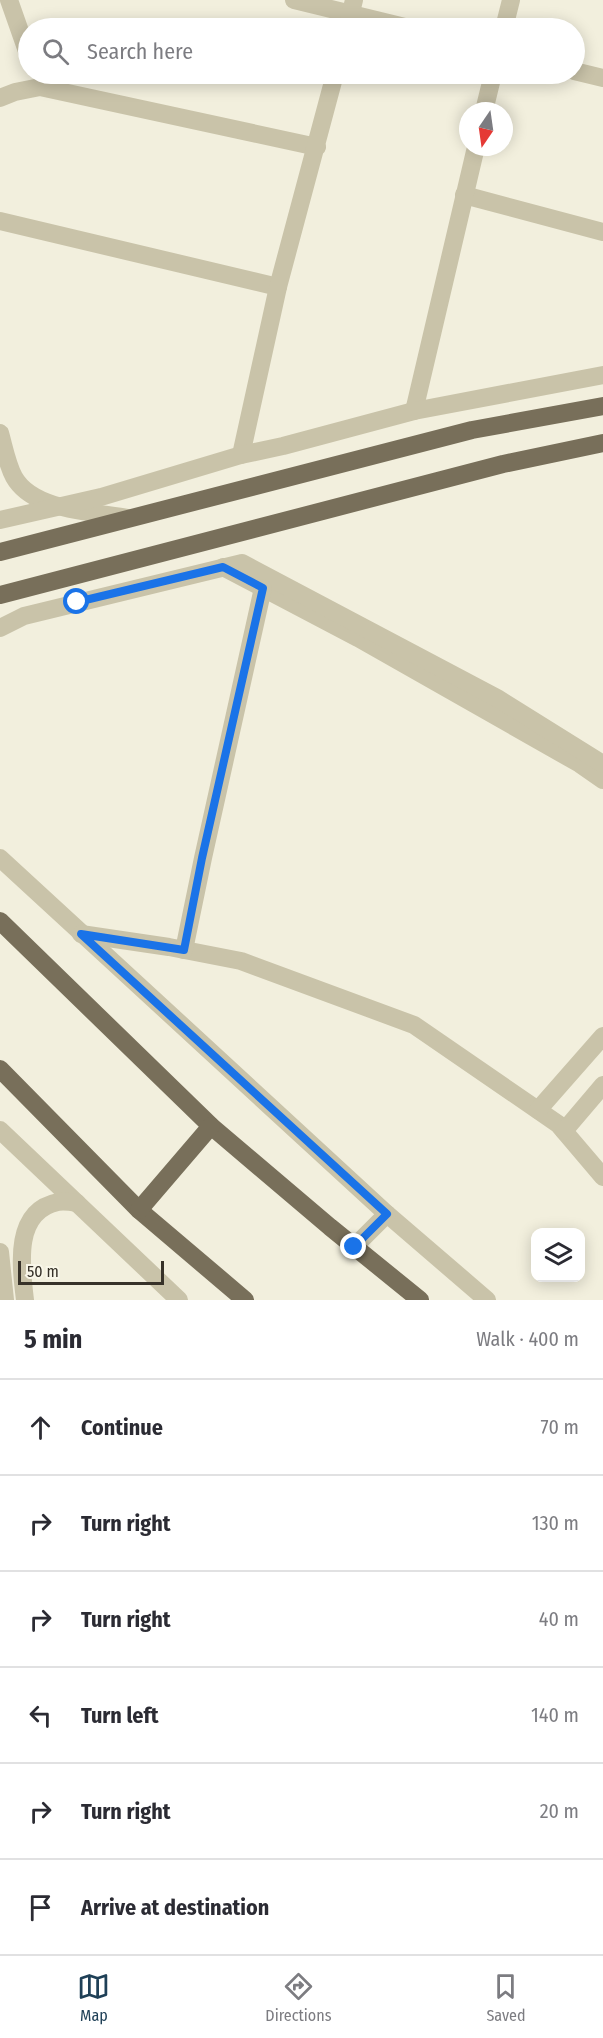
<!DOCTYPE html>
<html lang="en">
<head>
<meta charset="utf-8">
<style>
  body { margin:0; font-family:"Fira Sans Condensed",sans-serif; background:#f7f7f7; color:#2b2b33 }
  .controls { position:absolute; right:18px; bottom:18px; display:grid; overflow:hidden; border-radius:12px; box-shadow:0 3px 15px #0003 }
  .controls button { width:54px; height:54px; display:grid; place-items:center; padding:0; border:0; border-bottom:2px solid #e1e1e2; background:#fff; color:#2b2b33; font:30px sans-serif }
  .compass { position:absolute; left:459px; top:102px; width:54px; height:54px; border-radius:50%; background:#fff; box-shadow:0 3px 15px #0003; rotate:193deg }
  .scale { position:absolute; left:18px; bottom:15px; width:146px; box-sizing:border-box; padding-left:6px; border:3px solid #373229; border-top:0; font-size:16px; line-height:21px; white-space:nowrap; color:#373229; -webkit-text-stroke:4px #f9f7e9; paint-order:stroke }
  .stop { position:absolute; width:18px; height:18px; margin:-14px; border:4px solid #1a73e8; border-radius:50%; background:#fff }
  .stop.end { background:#1a73e8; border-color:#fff; box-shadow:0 2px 6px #0008 }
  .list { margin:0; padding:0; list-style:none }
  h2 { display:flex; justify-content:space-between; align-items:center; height:78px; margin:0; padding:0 24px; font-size:26px }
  h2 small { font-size:20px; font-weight:400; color:#7c7c81 }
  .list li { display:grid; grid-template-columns:39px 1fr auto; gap:18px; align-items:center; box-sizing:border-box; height:96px; padding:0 24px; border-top:2px solid #e1e1e2 }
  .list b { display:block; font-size:22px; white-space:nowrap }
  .list em { font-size:20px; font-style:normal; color:#7c7c81 }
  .icon { flex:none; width:33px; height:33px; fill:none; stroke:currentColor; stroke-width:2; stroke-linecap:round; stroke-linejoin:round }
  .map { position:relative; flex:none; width:603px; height:1300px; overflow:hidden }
  .search { position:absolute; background:#fff; box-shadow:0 3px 15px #0003; left:18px; right:18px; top:18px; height:66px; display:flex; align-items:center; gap:15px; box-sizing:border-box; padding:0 21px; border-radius:33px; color:#7c7c81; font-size:22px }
  .sheet { height:654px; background:#fff }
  nav { display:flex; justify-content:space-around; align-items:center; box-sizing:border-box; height:84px; border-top:2px solid #e1e1e2; background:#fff; font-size:16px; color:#7c7c81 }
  nav a { display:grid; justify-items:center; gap:3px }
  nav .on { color:#1f4057 }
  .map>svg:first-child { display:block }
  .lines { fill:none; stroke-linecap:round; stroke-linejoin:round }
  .minor { stroke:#c9c3a9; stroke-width:18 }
  .major { stroke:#786f5a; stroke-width:18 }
  .route { stroke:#1a73e8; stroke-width:8 }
</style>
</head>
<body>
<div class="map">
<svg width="603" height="1300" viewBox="0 0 603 1300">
  <rect width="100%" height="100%" fill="#f2efdd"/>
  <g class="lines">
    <g class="minor">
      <polyline points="9,0 28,54"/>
      <polyline points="294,0 409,28"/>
      <polyline points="347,28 354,0"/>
      <polyline points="504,28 511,0"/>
      <polyline points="574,71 603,78"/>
      <polyline points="0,98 15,92 40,87 317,147"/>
      <polyline points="484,111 493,74"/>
      <polyline points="464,195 603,232"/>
      <polyline points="0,221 278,287"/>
      <polyline points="414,411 476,147"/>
      <path d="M 0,433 C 4,447 7,464 14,477 C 33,511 94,512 128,518"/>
      <polyline points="241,455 278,287 335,74"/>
      <polyline points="0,520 101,497 241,455 283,446 414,411 603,375"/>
      <polyline points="223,567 358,638 580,764 603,780"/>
      <polyline points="0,628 24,616 242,563 497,698 603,764"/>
      <polyline points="0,858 387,1214 487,1300"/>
      <polyline points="81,934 169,947 241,961 414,1025 558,1124 603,1177"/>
      <polyline points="184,950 203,858 263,588"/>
      <polyline points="538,1110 603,1036"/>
      <polyline points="0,1130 179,1300"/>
      <polyline points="564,1131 603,1085"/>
      <polyline points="354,1247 387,1214"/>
      <polyline points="0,1252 5,1300"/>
      <path d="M 25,1300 C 21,1267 13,1211 58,1202 C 63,1201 71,1202 77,1203"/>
    </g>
    <g class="major">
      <polyline points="0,552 472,430 603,406"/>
      <polyline points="0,595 503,464 603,443"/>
      <polyline points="0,921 211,1126 330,1227 420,1300"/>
      <polyline points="0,1069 139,1210 245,1300"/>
      <polyline points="139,1210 211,1126"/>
    </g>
  </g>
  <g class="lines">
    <polyline class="route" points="77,602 223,567 263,588 202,858 184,950 81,934 387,1214 354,1247"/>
  </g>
</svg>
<div class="controls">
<button><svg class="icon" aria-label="layers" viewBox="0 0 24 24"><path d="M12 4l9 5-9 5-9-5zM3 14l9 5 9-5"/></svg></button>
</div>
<svg class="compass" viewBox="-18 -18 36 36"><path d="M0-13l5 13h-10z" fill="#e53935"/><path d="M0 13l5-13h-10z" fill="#7c7c81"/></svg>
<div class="scale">50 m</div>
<div class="stop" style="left:77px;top:602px"></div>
<div class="stop end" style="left:354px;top:1247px"></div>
<div class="search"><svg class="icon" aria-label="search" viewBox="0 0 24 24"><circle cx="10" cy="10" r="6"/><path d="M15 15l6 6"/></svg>Search here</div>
</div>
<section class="sheet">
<h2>5 min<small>Walk · 400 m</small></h2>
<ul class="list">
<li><svg class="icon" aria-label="ahead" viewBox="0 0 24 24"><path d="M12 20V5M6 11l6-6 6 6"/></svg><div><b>Continue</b></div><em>70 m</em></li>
<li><svg class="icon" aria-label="right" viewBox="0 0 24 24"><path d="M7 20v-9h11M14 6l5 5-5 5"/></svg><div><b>Turn right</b></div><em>130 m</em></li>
<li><svg class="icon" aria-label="right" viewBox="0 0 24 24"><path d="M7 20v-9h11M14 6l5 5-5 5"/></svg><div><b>Turn right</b></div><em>40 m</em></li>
<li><svg class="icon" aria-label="left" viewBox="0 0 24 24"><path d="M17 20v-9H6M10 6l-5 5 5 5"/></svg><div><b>Turn left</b></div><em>140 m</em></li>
<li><svg class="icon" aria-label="right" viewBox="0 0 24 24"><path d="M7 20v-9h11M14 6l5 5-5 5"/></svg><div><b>Turn right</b></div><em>20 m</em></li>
<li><svg class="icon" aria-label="arrive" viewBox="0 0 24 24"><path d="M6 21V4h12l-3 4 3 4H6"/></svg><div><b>Arrive at destination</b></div></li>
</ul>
</section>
<nav>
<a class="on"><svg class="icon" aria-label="map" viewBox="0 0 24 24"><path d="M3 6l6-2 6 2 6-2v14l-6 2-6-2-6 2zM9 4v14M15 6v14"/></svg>Map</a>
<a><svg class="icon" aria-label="directions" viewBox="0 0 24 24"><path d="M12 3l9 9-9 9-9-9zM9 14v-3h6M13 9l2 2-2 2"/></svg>Directions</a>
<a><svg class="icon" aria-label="saved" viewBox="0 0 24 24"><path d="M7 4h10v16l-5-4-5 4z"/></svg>Saved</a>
</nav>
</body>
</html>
